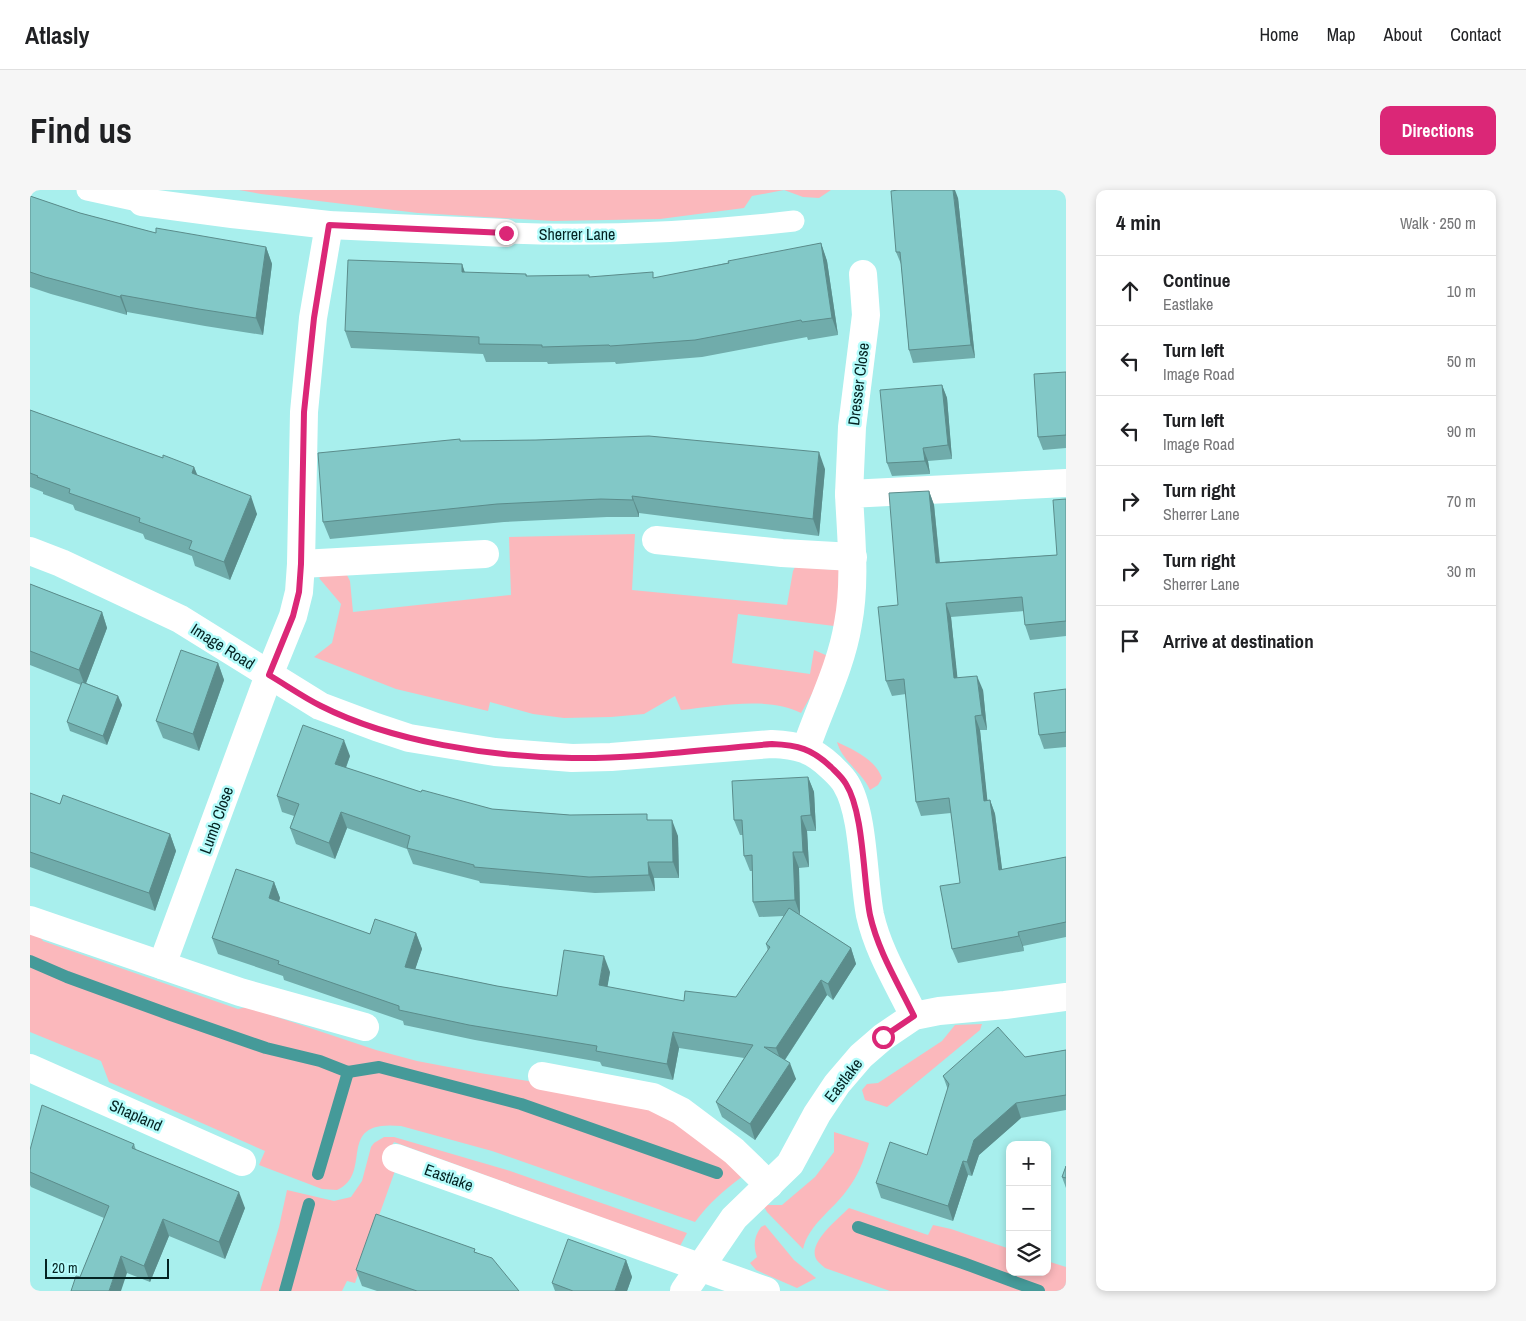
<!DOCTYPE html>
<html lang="en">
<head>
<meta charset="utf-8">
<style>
  body { margin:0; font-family:"Archivo Narrow",sans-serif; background:#f6f6f6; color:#202124 }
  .controls { position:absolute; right:15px; bottom:15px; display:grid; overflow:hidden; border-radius:10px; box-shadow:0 2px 8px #0003 }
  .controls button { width:45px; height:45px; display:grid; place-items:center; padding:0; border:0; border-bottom:1px solid #e0e0e0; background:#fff; color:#202124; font:25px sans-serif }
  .scale { position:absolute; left:15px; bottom:12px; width:124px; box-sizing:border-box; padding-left:5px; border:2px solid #042322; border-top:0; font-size:14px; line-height:18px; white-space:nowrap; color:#042322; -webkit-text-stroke:4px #b5fcfb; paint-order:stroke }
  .stop { position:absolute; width:15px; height:15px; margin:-11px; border:4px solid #db2777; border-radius:50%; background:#fff }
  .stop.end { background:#db2777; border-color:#fff; box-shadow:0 1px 5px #0008 }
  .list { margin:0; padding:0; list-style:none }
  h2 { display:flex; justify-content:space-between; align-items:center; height:65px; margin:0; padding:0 20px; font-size:21px }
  h2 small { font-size:16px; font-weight:400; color:#757577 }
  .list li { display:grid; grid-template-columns:32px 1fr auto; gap:15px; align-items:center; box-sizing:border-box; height:70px; padding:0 20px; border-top:1px solid #e0e0e0 }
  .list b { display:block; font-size:19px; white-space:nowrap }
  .list p { margin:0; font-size:16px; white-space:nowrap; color:#757577 }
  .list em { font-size:16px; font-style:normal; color:#757577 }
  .icon { flex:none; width:28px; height:28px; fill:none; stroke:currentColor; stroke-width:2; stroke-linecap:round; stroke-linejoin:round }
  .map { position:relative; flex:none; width:1036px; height:1101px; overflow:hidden; border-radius:10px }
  header { display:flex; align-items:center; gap:30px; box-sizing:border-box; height:70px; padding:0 25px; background:#fff; border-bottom:1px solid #e0e0e0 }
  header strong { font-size:24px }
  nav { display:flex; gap:28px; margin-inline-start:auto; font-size:18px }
  .intro { display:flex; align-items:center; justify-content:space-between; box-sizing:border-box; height:120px; padding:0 30px }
  h1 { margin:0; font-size:35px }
  .button { padding:12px 22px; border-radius:10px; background:#db2777; color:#fff; font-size:18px; font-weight:700 }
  main { display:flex; gap:30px; padding:0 30px }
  aside { flex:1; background:#fff; border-radius:10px; box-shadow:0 2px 8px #0003 }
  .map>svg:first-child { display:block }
  .green { fill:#fbb8bc }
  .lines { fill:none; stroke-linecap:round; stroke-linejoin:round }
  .stream { stroke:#459a99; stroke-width:12 }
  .lane { stroke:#fff; stroke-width:21 }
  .street { stroke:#fff; stroke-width:28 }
  .wall { fill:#70acab }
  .shaded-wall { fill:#5b8c8b }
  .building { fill:#82c8c7; stroke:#5b8c8b }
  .route { stroke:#db2777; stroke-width:6 }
  .labels { text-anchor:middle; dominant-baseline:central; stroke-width:5; stroke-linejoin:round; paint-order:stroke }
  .street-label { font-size:16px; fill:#042322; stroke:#b5fcfb }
</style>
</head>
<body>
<header>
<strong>Atlasly</strong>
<nav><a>Home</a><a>Map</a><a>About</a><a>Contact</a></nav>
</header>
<div class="intro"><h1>Find us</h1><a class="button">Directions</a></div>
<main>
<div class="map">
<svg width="1036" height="1101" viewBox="0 0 1036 1101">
  <rect width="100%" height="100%" fill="#a8efed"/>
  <g class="green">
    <polygon points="209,0 801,0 789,8 773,7 754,0 722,6 714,18 630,29 523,31 388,23 231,4"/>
    <path d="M 605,344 L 602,400 L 757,415 L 763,381 L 765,377 L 809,380 L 808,411 L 804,436 L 708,424 L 702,473 L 780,484 L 784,460 L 798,466 L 782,504 L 771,523 C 738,506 688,516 651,520 L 645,506 L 614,524 L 581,527 L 534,528 L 503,524 L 460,512 L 458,521 L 366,499 L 284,467 L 302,453 L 311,414 L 289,388 L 294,385 L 317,385 L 320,391 L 323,422 L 481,405 L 479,347 Z"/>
    <path d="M 807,552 C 824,560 845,569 852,588 L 848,595 L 840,600 C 832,582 812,571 807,552 Z"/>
    <path d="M 0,738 L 5,740 L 13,751 L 208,819 L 217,817 L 346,860 L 387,871 L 450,883 L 504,892 L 627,921 L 651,934 L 713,986 C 694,1000 679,1013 665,1032 L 462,961 L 371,936 C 303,929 345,983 307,1000 L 292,999 L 229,975 L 235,961 L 79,892 L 71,871 L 0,842 Z"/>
    <polygon points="952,834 950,840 857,917 835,910 832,900 837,894 848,893 912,851 925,835"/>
    <path d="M 804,942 L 839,953 C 834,970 828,986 817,1000 C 803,1020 779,1034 773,1059 L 737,1022 L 733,1015 L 752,1015 L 785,987 L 804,962 Z"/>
    <polygon points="354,947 364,947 477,980 657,1043 649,1058 639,1052 364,952 353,972 366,978 325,1093 317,1091 312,1101 230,1101 249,1037 257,1000 304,1011 321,1007 332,991 341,957 344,953"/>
    <path d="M 819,1018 L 898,1045 L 903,1035 L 921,1039 L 980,1059 L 980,1082 L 1017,1082 L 1017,1071 L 1036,1077 L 1036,1101 L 860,1101 L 795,1078 C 791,1074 786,1071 785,1066 C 781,1050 809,1028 819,1018 Z"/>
    <path d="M 735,1035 L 764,1070 L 786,1088 L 767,1098 L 726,1080 L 720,1073 L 727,1067 C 723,1055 724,1047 731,1037 Z"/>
  </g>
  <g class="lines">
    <g class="stream">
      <polyline points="0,771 37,787 141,825 236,858 290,871 318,882 349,877 491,914 687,983"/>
      <polyline points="288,984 318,882"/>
      <polyline points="828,1037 933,1073 1009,1101"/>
      <polyline points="255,1101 279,1014"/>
    </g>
    <g class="lane">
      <polyline points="57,0 112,12"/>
      <path d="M 476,43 C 573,47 668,42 764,31"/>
    </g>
    <g class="street">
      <polyline points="112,12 202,24 299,35 476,43"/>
      <polyline points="819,304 822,237 836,125 833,84"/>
      <polyline points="626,350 752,363 823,367"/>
      <path d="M 0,361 L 31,373 L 150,429 L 290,516 L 346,537 L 379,548 L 465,562 L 542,568 L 581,567 L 742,554 C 768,555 782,559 801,577 C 806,582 812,587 816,594 C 834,623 833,689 840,725 C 848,761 868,793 884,826"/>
      <polyline points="271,374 455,364"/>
      <path d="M 776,558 C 790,517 811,477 818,434 C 826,391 821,348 819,304 L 1036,293"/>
      <polyline points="0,730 210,802 335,837"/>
      <polyline points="132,775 239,485 263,426 269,402 271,374 274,222 283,128 299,35"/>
      <polyline points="0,878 212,972"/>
      <polyline points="512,886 623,907 651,921 675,939 704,961 739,995"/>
      <polyline points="366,968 736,1101"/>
      <polyline points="654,1101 704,1028 760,974 787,924 807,894 831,866 853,847 884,826 909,821 975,815 1036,807"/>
    </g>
  </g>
  <g class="wall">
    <polygon points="0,6 50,23 126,43 236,57 242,74 233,145 175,136 97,122 97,125 21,104 0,97"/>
    <polygon points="928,8 945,168 883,173 879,160 871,74 866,62"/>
    <polygon points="791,53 797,71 808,145 778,150 777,147 672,167 586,174 585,172 518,174 517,172 456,172 453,164 321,158 315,141 432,74 435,83 496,84 497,86 625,88"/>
    <polygon points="1036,182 1036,258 1013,260 1008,247"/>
    <polygon points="912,195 917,208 922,269 898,271 900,284 862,286 857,273"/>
    <polygon points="0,220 133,268 164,277 167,285 227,324 200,390 165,376 162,366 115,349 113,344 45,320 43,315 13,304 13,302 0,297"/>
    <polygon points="430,251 795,279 789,346 609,323 609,327 577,327 474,332 300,349 293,332"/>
    <polygon points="899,301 904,315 910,372 1027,365 1036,309 1036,446 1000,450 995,435 994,421 921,427 927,488 953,500 957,540 950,540 957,611 960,610 965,624 972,680 1036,667 1036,747 993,756 994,761 928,773 922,759 930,693 921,623 891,626 886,612 876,504 862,506 856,491 868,415"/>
    <polygon points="0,394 72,422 77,438 56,493 88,506 92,515 77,555 40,541 37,532 51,495 0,475"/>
    <polygon points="188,473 194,490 169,561 133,548 126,531"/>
    <polygon points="1036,499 1036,557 1014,559 1009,545"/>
    <polygon points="320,566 316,578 391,602 462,619 540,625 620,630 648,646 649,688 624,688 625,701 565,703 450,693 449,691 383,674 377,659 317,638 305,669 266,654 260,638 264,626 252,622 247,606"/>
    <polygon points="778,587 784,602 786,641 777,641 779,677 769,678 770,725 821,758 826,774 803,810 797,805 755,870 766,889 725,950 692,927 686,912 714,868 649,858 643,890 572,876 570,872 445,850 374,835 373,831 254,790 253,786 188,764 182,748 244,692 250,708 249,712 340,744 386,743 392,759 385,779 467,796 527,806 580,782 577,797 654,811 706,807 738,761 736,754 754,726 729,727 723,712 722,681 720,681 714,666 713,645 710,645 704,630"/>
    <polygon points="0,603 30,614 140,644 146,661 125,721 0,677"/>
    <polygon points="1036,860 1036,920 991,928 949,965 942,986 938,985 923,1031 851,1008 846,993 897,965 918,900 913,886 995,867"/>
    <polygon points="104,954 106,960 215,1018 195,1069 139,1046 120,1092 97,1083 50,1087 74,1028 1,997 0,995 0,960"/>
    <polygon points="1036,976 1036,998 1032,987"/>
    <polygon points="446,1062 489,1101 347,1101 332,1096 326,1080"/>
    <polygon points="596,1070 602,1087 597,1101 525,1101 522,1093"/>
  </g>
  <g class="shaded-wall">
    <polygon points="923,0 925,0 928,8 945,168 941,155"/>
    <polygon points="791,53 797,71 808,145 802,128"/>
    <polygon points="236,57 242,74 233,145 226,128"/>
    <polygon points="432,74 438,92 432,82"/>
    <polygon points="91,105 97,122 97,125 90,107"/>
    <polygon points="912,195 917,208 922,269 918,255"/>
    <polygon points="893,258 898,271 900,284 895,271"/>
    <polygon points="789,262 795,279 789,346 783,329"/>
    <polygon points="164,277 171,294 162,283"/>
    <polygon points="899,301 904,315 911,387 906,373"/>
    <polygon points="221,306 227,324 200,390 194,372"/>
    <polygon points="602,306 609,323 609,327 603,310"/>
    <polygon points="916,413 921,427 929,502 924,488"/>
    <polygon points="72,422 77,438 55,496 49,480"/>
    <polygon points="188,473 194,490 169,561 163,544"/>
    <polygon points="947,486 953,500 957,540 952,525"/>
    <polygon points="88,506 92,515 77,555 73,546"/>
    <polygon points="945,526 950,540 959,625 954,611"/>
    <polygon points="314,550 320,566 311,590 305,574"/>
    <polygon points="778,587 784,602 786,641 781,625"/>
    <polygon points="960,610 965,624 974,694 969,680"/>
    <polygon points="311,622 317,638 305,669 299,653"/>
    <polygon points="771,626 777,641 779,677 773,662"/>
    <polygon points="642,630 648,646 649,688 643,672"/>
    <polygon points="140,644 146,661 125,721 119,703"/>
    <polygon points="763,662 769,678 770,725 765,710"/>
    <polygon points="618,672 624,688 625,701 619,685"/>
    <polygon points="244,692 250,708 244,724 239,708"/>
    <polygon points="988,742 993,756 994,761 989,746"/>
    <polygon points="386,743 392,759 381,792 375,777"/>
    <polygon points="821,758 826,774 803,810 798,794"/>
    <polygon points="574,766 580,782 575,811 569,795"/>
    <polygon points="791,790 797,805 752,874 746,858"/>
    <polygon points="643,842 649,858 643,890 637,874"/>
    <polygon points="760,873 766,889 725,950 720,934"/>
    <polygon points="986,913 991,928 949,965 942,986 937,972 944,950"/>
    <polygon points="933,971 938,985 923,1031 918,1016"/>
    <polygon points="209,1002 215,1018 195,1069 189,1052"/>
    <polygon points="133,1029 139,1046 120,1092 114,1076"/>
    <polygon points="91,1066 97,1083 91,1101 79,1101"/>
    <polygon points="596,1070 602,1087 597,1101 585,1101"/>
  </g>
  <g class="building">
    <polygon points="868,0 923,0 941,155 879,160 870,62 866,62 861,1"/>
    <polygon points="0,6 50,23 126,43 126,38 236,57 226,128 169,119 91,105 90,107 15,87 0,82"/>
    <polygon points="791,53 802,128 772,132 771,130 665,150 580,156 579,155 512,157 512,155 449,154 449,147 315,141 318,70 432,74 432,82 496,84 496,86 559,85 559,87 623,82 623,88 699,73 698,71"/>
    <polygon points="1036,182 1036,245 1008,247 1004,184"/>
    <polygon points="912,195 918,255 893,258 895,271 857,273 850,200"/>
    <polygon points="0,220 133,268 133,265 164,277 162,283 221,306 194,372 159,359 162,351 109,332 110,328 39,303 40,299 7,287 8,286 0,283"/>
    <polygon points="619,246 789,262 783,329 602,306 603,310 571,309 467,314 293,332 288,263 430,249 430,251 506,250"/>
    <polygon points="899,301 906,373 1027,365 1023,310 1036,309 1036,431 995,435 992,407 916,413 924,488 947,486 952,525 945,526 954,611 960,610 969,680 1036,667 1036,732 988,742 989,746 922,759 910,696 930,693 919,608 886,612 874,489 856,491 848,417 868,415 859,303"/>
    <polygon points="0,394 72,422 49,480 0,461"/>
    <polygon points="151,460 188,473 163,544 126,531"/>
    <polygon points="52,492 88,506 73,546 37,532"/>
    <polygon points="1036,499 1036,542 1009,545 1004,503"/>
    <polygon points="273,535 314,550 305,574 391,602 392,600 462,619 540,625 617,624 617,630 642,630 643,672 618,672 619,685 559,687 444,677 444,675 377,658 380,646 311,622 299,653 260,638 269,614 247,606"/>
    <polygon points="778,587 781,625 771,626 773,662 763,662 765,710 723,712 722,665 714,666 712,630 704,630 702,591"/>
    <polygon points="0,603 30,614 33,605 140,644 119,703 0,662"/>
    <polygon points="206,679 244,692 239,708 340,744 345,729 386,743 375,777 467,796 527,806 534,760 574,766 569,795 654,811 655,801 706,807 740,757 736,754 759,718 821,758 798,794 791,790 746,858 734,857 760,873 720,934 686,912 723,855 643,842 637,874 566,861 567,856 439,835 369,820 369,816 248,774 249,771 182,748"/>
    <polygon points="968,837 995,867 1036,860 1036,905 986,913 944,950 937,972 933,971 918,1016 846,993 860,952 897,965 919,894 913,886"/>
    <polygon points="12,915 104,954 102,958 209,1002 189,1052 133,1029 114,1076 91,1066 79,1101 41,1101 46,1086 50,1087 79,1016 0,982 0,960"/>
    <polygon points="1036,976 1036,988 1032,987"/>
    <polygon points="346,1024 445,1059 444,1062 462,1068 489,1101 387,1101 326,1080"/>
    <polygon points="538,1049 596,1070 585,1101 543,1101 522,1093"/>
  </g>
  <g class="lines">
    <path class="route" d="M 476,43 L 299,35 L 284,128 L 274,222 L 271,374 L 269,402 L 263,426 L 239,485 C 256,495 273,507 291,516 C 362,552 462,567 542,568 C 609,569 676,559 742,554 C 768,555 782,559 801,577 C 806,582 812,587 816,594 C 834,623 833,689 840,725 C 848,761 868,793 884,826 L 853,847"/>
  </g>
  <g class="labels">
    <g class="street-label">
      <text x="547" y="44">Sherrer Lane</text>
      <text transform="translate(828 194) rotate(-83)">Dresser Close</text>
      <text transform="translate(193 456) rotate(32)">Image Road</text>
      <text transform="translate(186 630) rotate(-70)">Lumb Close</text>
      <text transform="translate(813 890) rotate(-52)">Eastlake</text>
      <text transform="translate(106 925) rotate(24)">Shapland</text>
      <text transform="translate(419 987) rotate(20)">Eastlake</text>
    </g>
  </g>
</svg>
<div class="controls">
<button>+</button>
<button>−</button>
<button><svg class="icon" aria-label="layers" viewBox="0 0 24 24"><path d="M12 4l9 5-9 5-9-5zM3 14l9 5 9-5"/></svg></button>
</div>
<div class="scale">20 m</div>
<div class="stop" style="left:853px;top:847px"></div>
<div class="stop end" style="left:476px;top:43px"></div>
</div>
<aside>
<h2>4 min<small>Walk · 250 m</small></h2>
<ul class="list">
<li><svg class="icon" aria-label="ahead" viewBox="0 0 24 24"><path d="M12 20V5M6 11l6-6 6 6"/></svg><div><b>Continue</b><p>Eastlake</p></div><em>10 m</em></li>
<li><svg class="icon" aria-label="left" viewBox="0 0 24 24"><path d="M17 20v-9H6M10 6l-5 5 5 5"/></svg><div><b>Turn left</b><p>Image Road</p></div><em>50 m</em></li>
<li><svg class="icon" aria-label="left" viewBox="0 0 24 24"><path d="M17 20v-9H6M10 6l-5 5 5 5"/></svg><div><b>Turn left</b><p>Image Road</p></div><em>90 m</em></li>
<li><svg class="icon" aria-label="right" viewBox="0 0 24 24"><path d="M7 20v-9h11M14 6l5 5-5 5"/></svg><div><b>Turn right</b><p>Sherrer Lane</p></div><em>70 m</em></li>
<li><svg class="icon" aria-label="right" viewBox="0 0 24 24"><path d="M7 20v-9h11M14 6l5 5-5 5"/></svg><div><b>Turn right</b><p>Sherrer Lane</p></div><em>30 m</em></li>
<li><svg class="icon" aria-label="arrive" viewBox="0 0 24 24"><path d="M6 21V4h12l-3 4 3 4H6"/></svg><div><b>Arrive at destination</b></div></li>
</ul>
</aside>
</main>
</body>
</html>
